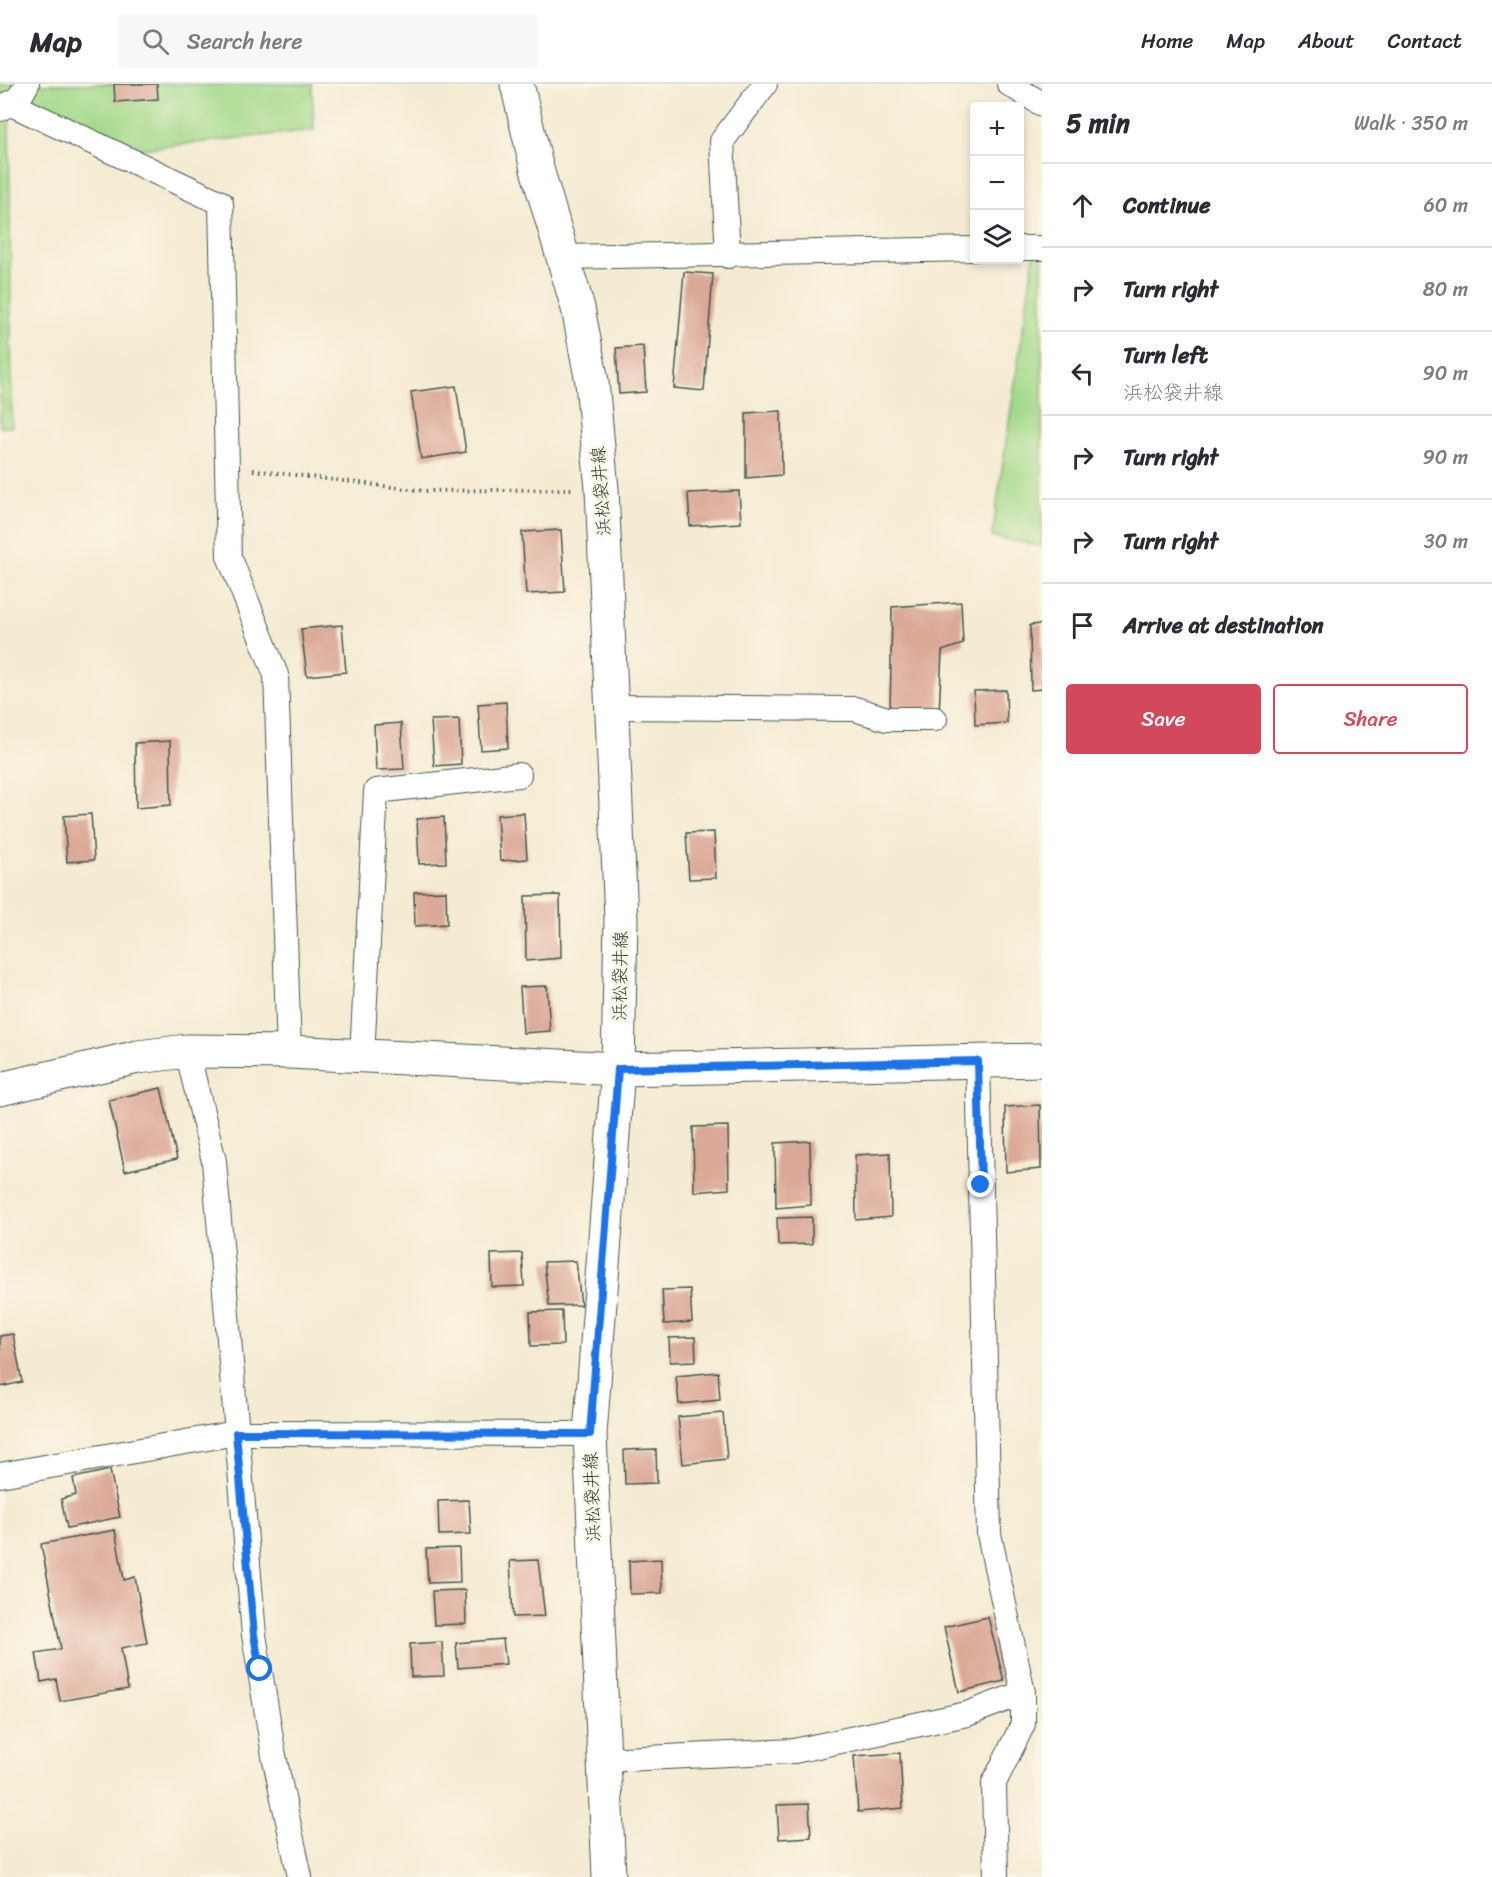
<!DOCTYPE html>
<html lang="en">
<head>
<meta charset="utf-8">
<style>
  body { margin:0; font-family:Sriracha,"Klee One",sans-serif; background:#f7f7f7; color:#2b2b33 }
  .controls { position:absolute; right:18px; top:18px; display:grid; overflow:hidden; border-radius:6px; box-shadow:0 3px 9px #0003 }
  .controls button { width:54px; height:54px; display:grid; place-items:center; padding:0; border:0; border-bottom:2px solid #e1e1e2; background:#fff; color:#2b2b33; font:30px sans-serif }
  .stop { position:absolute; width:18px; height:18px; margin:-14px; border:4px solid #1a73e8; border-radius:50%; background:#fff }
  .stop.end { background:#1a73e8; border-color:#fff; box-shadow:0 2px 6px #0008 }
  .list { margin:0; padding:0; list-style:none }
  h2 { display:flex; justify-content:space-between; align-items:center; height:78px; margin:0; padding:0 24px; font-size:26px }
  h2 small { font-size:20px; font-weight:400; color:#7c7c81 }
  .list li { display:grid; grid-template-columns:39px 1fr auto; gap:18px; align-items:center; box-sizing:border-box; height:84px; padding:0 24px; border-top:2px solid #e1e1e2 }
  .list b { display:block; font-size:22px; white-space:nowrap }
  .list p { margin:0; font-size:20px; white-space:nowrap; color:#7c7c81 }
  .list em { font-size:20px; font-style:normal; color:#7c7c81 }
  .actions { display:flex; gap:12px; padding:18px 24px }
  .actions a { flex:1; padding:14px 0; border:2px solid #d1495b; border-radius:6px; text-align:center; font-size:21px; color:#d1495b }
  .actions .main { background:#d1495b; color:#fff }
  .icon { flex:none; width:33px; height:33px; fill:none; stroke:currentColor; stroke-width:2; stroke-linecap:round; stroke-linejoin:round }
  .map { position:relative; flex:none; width:1042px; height:1793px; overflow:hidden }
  header { display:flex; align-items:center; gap:36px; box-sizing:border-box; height:84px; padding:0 30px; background:#fff; border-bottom:2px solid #e1e1e2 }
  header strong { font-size:28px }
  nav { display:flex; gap:33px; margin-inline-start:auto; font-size:21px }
  .search { width:420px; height:54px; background:#f7f7f7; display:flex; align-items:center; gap:15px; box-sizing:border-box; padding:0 21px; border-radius:6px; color:#7c7c81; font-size:22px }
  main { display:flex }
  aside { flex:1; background:#fff }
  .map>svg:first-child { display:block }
  .green { fill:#a3d98a; stroke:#618b5f; stroke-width:1.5 }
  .building { fill:#dba998 }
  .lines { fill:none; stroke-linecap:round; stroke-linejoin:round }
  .street-casing { stroke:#3f574c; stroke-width:26 }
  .secondary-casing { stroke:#3f574c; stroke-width:35 }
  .path { stroke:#3f574c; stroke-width:4; stroke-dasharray:1.5 4.5; stroke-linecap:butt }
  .street { stroke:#fff; stroke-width:24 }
  .secondary { stroke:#fff; stroke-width:33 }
  .route { stroke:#1a73e8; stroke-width:8 }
  .labels { text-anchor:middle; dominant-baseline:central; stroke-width:4.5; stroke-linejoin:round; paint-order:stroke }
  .street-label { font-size:18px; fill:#1f3d34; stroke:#fcf5e5 }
</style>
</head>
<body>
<header>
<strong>Map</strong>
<div class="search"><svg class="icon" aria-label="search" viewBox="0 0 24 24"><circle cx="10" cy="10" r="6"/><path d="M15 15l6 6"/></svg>Search here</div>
<nav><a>Home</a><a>Map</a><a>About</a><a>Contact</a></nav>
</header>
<main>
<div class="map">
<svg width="1042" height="1793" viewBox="0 0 1042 1793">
  <rect width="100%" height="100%" fill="#fcf5e5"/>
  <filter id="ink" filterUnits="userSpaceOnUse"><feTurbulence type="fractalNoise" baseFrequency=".0167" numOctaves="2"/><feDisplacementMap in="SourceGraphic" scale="12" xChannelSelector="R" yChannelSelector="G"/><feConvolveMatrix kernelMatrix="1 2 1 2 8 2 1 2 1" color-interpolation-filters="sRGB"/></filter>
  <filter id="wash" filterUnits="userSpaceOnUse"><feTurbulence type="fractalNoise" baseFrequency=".008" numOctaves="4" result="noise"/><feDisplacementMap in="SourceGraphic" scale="24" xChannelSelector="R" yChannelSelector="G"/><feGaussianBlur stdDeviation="1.35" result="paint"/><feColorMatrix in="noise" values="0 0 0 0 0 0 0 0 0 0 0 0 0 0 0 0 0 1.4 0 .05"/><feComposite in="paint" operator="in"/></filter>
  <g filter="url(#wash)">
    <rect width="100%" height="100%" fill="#f5ebd3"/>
    <g class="green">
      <polygon points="0,0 312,0 314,46 112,68 9,20 12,343 0,343"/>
      <polygon points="1035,164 1042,164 1042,462 992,453"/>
    </g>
    <g id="blocks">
      <g class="building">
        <polygon points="114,0 157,0 158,15 115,18"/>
        <polygon points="684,188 713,190 704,307 674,304"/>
        <polygon points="643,262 646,308 619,310 616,264"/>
        <polygon points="456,302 466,368 421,375 411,308"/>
        <polygon points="781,327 782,391 746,394 746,329"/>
        <polygon points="739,407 741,439 690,442 688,409"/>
        <polygon points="561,446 565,508 526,510 522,448"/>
        <polygon points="961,518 963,560 942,567 939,630 890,629 892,523"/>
        <polygon points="1042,540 1042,605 1031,606 1030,541"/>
        <polygon points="342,541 346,588 307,592 301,545"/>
        <polygon points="1006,606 1007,639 975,641 974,607"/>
        <polygon points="506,618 508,664 481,666 478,620"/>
        <polygon points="459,635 461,680 434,682 431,636"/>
        <polygon points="401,639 404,685 376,686 374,641"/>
        <polygon points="170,657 171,721 136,724 135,659"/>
        <polygon points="524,729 527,775 500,777 497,731"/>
        <polygon points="91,730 94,776 67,778 64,732"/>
        <polygon points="444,733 446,779 419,780 417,735"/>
        <polygon points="714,748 716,794 689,795 686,749"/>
        <polygon points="446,807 447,840 415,842 414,808"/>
        <polygon points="560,811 561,874 526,877 525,812"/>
        <polygon points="547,902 550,947 523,949 520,903"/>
        <polygon points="161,1004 177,1075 125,1087 109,1016"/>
        <polygon points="1040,1021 1041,1085 1006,1088 1005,1023"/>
        <polygon points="728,1042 729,1105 694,1108 693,1043"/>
        <polygon points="810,1057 811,1121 776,1124 775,1059"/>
        <polygon points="890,1069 891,1133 856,1136 855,1071"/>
        <polygon points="812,1133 812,1160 778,1161 777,1134"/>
        <polygon points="522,1169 524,1202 492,1203 491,1170"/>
        <polygon points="576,1177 581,1221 549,1222 544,1178"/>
        <polygon points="690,1205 692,1238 664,1240 662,1206"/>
        <polygon points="562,1227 563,1261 531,1262 530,1228"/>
        <polygon points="13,1250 22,1298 0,1303 0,1252"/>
        <polygon points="695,1253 696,1277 670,1278 669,1254"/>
        <polygon points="718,1288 720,1316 679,1320 676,1292"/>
        <polygon points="723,1329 727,1375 683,1380 678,1333"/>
        <polygon points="656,1365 657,1399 625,1400 624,1366"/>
        <polygon points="110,1386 120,1433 67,1444 61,1415 76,1411 73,1394"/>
        <polygon points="469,1416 471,1450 439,1451 438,1417"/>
        <polygon points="115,1446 124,1496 135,1493 147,1559 121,1564 128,1605 60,1617 56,1595 41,1598 36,1569 61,1565 41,1460"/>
        <polygon points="459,1464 460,1498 428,1499 426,1465"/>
        <polygon points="661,1475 662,1509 630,1510 629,1477"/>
        <polygon points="538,1476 545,1532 513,1533 510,1477"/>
        <polygon points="465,1506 466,1540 434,1541 432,1507"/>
        <polygon points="988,1533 1004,1597 959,1608 944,1543"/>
        <polygon points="503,1555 506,1580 458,1584 456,1559"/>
        <polygon points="442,1558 444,1592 411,1593 410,1560"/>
        <polygon points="900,1669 903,1724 858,1728 854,1672"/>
        <polygon points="809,1720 811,1753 779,1755 777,1721"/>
      </g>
    </g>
  </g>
  <g filter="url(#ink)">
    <use href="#blocks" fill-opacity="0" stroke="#3f574c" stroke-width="1.5"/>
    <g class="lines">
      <defs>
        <g id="street">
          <polyline points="1009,0 1042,20"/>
          <polyline points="9,19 221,119 229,472 276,591 289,968"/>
          <polyline points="0,25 19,14 27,0"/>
          <polyline points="1020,164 1042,164"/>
          <polyline points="728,172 722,57 765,0"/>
          <polyline points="562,173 974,165"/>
          <polyline points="612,623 855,625 887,635 935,635"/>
          <polyline points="187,967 214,1077 254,1551 274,1672 300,1793"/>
          <polyline points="362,972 376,707 519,691"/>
          <polyline points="978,977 989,1450 1023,1609 1023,1640 994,1699 996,1793"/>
          <polyline points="0,1391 236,1349 590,1350"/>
          <polyline points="604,1676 794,1667 967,1630 1023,1609"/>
        </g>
        <g id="secondary">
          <polyline points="517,0 537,85 578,224 592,298 602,405 621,835 618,985 590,1350 609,1793"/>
          <polyline points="0,1005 138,973 187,967 289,968 618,985 1042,976"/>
        </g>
      </defs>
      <use href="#street" class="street-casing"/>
      <use href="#secondary" class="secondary-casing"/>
      <polyline class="path" points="253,386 425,407 572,405"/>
      <use href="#street" class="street"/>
      <use href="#secondary" class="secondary"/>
    </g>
  </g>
  <g class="lines" filter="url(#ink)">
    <polyline class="route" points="260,1585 254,1551 236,1349 590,1350 618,985 978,977 981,1101"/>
  </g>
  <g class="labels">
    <g class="street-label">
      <text transform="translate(601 407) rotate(-94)">浜松袋井線</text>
      <text transform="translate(620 892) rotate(-89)">浜松袋井線</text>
      <text transform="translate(592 1413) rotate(-92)">浜松袋井線</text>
    </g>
  </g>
</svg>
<div class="controls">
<button>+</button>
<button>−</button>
<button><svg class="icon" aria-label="layers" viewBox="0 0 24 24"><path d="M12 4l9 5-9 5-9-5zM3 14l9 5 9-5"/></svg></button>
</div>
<div class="stop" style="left:260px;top:1585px"></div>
<div class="stop end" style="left:981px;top:1101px"></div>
</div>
<aside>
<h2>5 min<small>Walk · 350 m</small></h2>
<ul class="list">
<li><svg class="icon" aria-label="ahead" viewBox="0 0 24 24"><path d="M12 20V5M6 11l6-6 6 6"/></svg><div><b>Continue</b></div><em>60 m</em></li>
<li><svg class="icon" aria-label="right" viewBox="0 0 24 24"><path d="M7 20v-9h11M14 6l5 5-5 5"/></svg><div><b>Turn right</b></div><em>80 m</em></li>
<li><svg class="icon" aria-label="left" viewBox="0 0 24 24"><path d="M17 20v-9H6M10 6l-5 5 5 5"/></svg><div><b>Turn left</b><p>浜松袋井線</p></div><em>90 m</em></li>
<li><svg class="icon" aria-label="right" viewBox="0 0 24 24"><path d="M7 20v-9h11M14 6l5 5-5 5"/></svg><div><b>Turn right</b></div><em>90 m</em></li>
<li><svg class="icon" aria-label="right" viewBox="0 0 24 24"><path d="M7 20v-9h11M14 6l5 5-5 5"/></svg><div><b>Turn right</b></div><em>30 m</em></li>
<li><svg class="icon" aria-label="arrive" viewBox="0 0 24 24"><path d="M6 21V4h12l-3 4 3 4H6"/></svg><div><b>Arrive at destination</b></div></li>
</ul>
<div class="actions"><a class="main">Save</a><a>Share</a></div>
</aside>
</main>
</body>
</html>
